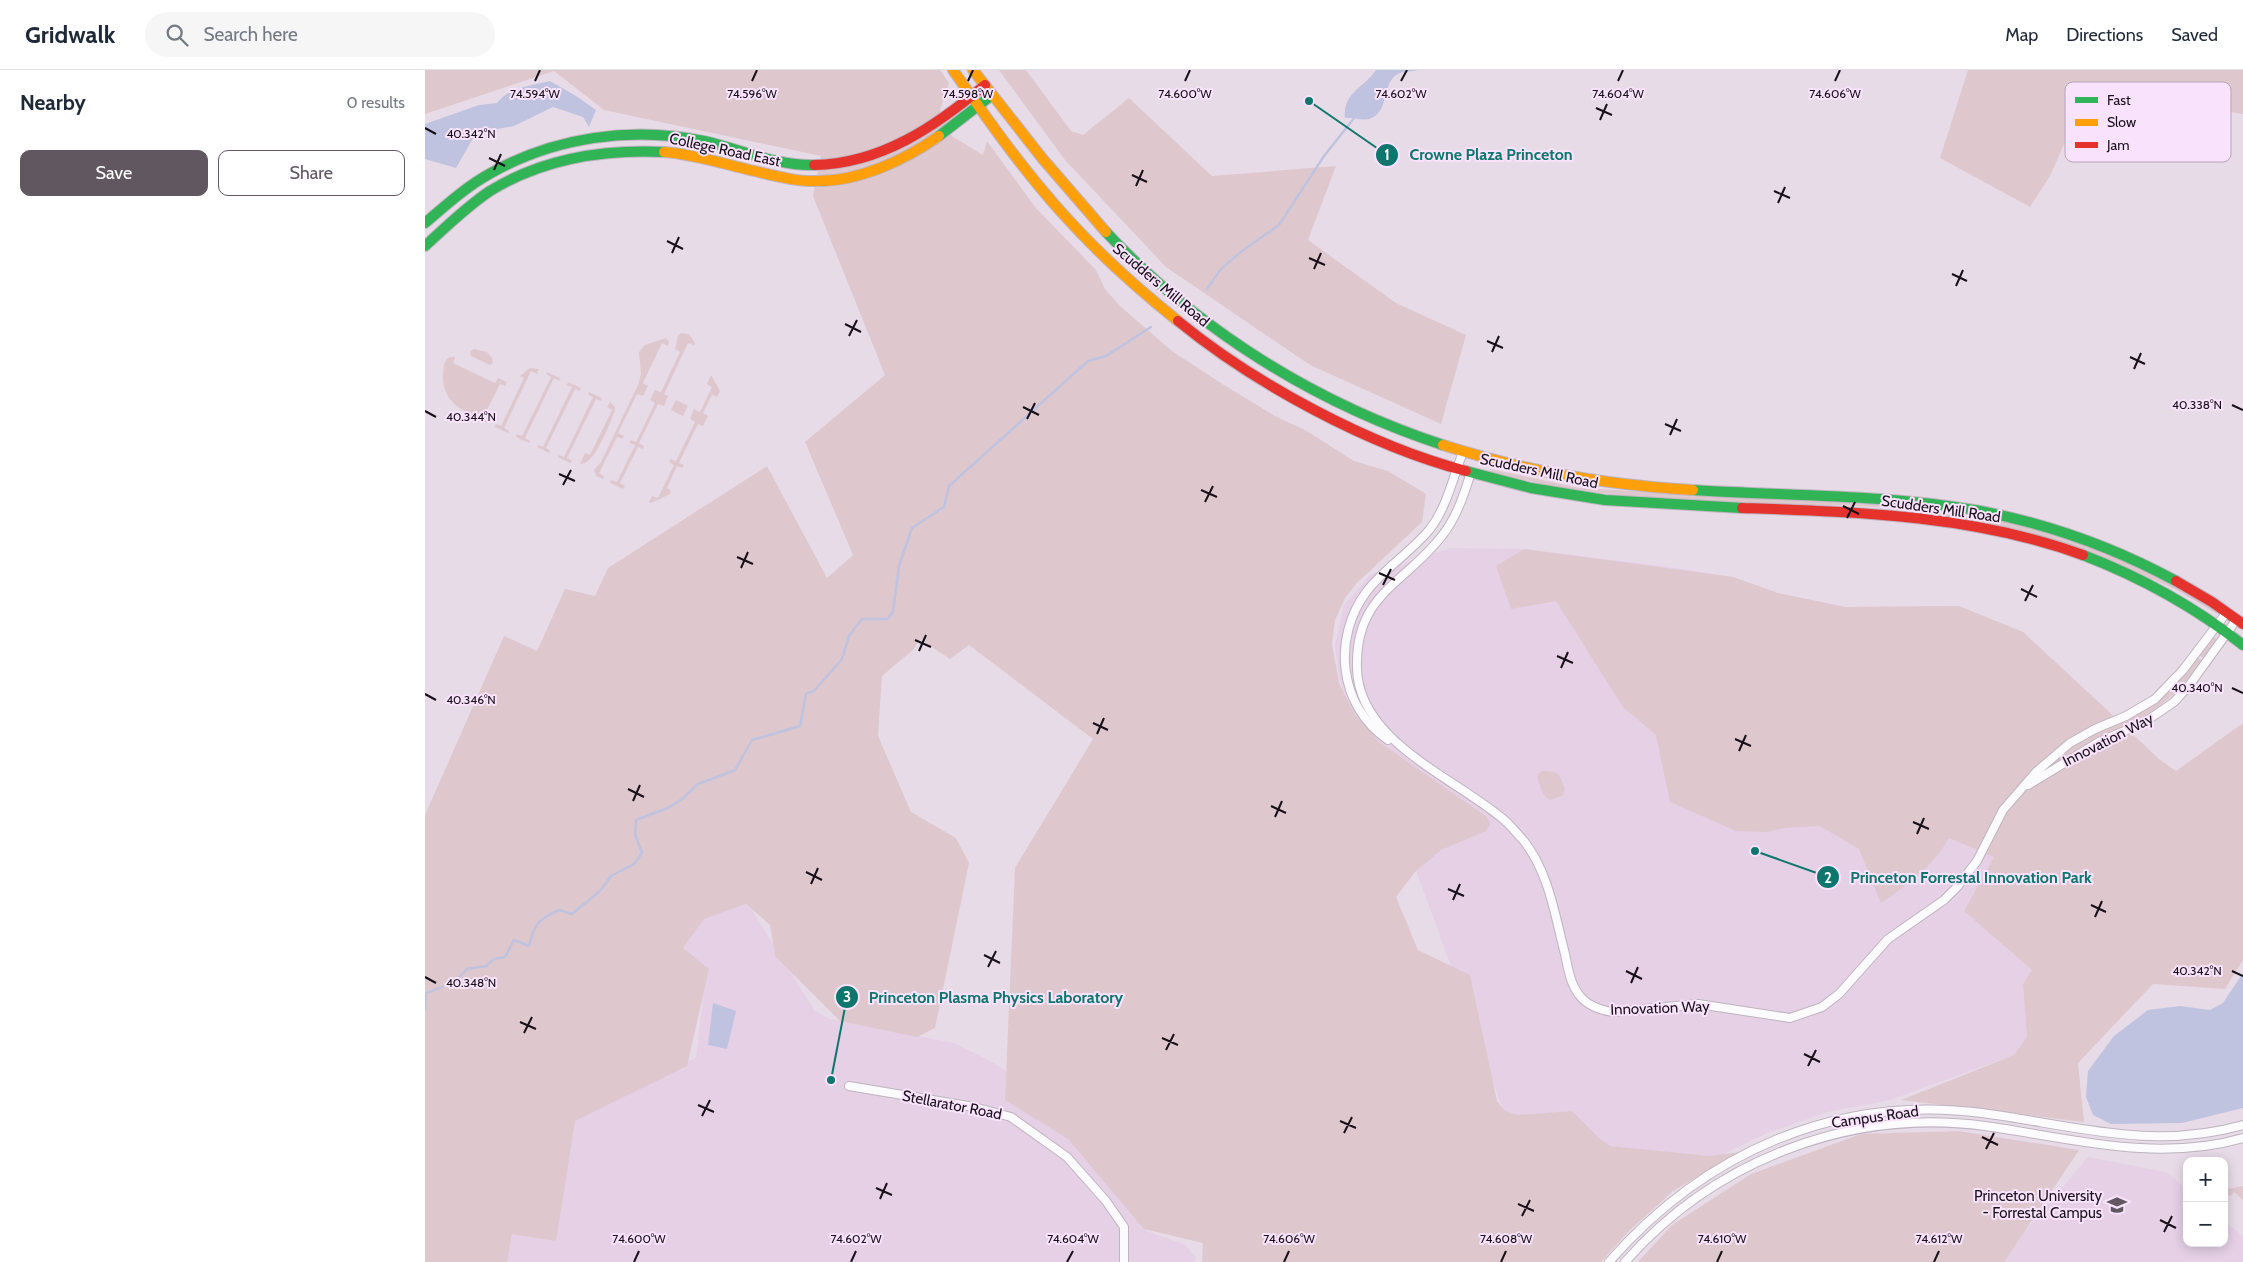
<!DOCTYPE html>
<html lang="en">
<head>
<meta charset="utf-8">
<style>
  body { margin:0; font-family:Cabin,sans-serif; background:#f6f6f7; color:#1f2937 }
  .controls { position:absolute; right:15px; bottom:15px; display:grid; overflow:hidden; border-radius:10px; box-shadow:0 2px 12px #0003 }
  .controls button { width:45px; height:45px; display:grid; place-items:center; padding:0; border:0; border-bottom:1px solid #e0e1e3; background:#fff; color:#1f2937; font:25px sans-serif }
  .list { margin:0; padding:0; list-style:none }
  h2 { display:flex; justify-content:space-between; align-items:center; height:65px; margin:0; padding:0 20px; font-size:21px }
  h2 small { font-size:16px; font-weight:400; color:#747a83 }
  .actions { display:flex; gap:10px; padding:15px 20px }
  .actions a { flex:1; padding:11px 0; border:1px solid #605761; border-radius:10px; text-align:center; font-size:18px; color:#605761 }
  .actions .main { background:#605761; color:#fff }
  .icon { flex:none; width:28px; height:28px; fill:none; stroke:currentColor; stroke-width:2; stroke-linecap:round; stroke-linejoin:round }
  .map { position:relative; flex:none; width:1818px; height:1192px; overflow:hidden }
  header { display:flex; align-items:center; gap:30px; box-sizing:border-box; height:70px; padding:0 25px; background:#fff; border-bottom:1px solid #e0e1e3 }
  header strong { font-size:24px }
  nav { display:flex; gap:28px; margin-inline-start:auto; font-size:18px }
  .search { width:350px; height:45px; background:#f6f6f7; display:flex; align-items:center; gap:12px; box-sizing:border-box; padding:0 18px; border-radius:28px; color:#747a83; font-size:19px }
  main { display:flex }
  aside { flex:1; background:#fff }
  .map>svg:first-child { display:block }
  .built { fill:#e5d0e6 }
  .green { fill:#dec8ce }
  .water { fill:#bfc3df }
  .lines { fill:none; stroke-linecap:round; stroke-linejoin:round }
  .stream { stroke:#bfc3df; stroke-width:2.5 }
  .street-casing { stroke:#beb4bf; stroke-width:10 }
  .fast-casing { stroke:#beb4bf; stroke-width:12 }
  .slow-casing { stroke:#beb4bf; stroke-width:12 }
  .jam-casing { stroke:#beb4bf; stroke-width:12 }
  .street { stroke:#fbfafc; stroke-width:8 }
  .fast { stroke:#30b455; stroke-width:10 }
  .slow { stroke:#ff9f0a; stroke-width:10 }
  .jam { stroke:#e5322d; stroke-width:10 }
  .ticks { fill:none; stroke:#181019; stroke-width:2 }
  .labels { text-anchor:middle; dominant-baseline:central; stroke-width:4; stroke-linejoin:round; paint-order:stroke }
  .street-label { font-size:15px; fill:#181019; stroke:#f9e3fc }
  .poi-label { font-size:15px; fill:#181019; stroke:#f9e3fc; text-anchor:end }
  .key { fill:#f9e3fc; stroke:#b6a4b8; stroke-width:1 }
  .key-label { font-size:14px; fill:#181019 }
  .ticks-label { font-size:12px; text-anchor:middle; fill:#181019; stroke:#f9e3fc; stroke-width:4; stroke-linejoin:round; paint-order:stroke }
  .leader { fill:none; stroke:#0f766e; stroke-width:2 }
  .callout-dot { fill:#0f766e; stroke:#f9e3fc; stroke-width:2 }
  .mark-label { font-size:15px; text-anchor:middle; font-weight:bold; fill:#fff }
  .callout-label { font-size:16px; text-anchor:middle; font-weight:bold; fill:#0f766e; stroke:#f9e3fc; stroke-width:4; stroke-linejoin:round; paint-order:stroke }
</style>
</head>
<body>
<header>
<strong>Gridwalk</strong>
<div class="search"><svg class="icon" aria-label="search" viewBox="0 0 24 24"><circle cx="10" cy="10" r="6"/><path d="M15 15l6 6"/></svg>Search here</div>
<nav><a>Map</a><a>Directions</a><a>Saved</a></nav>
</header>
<main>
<aside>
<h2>Nearby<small>0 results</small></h2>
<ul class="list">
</ul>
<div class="actions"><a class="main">Save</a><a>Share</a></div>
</aside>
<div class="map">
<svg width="1818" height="1192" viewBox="0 0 1818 1192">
  <rect width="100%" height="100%" fill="#e7dbe8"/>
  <g class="built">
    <polygon points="1026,478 1099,479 1244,497 1308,507 1353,523 1420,537 1534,536 1677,795 1598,914 1602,967 1589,985 1465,1030 1403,1042 1342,1063 1257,1104 1084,1056 979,767 914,609 910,575 919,535 946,504"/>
    <polygon points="312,832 325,837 390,941 405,949 529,973 562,989 584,1003 714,1144 721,1161 759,1174 771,1188 769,1192 77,1192 78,1178 159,1035 271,988 280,911 267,896 259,877 259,861 266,842"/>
    <polygon points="1663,1087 1741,1102 1762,1119 1762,1173 1799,1173 1799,1151 1818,1166 1818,1192 1574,1192"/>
  </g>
  <g class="green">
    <polygon points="0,0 515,0 524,13 515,40 527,66 558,85 562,71 611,138 671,200 680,219 695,236 747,281 799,315 850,346 880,360 929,391 963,401 1001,424 997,452 932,513 920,528 910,550 907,574 914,613 930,645 953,671 1062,747 1065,754 1061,761 1016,780 990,802 971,827 993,880 1045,905 1072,1031 1080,1041 1093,1045 1147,1041 1175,1069 1185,1076 1284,1086 1316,1082 1248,1121 1203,1162 1176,1192 777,1192 778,1173 719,1159 643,1069 580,1030 590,798 668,669 544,575 525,589 495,569 488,580 457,606 453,666 486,742 531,768 544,793 510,958 492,967 415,951 350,886 345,855 321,834 279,849 258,878 284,899 262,996 150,1051 131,1171 87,1164 82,1192 0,1192 0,745 79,566 112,581 140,519 170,526 183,498 342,396 402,508 428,485 380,372 460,305 388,126 396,86 179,40 129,1 0,44"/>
    <polygon points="574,0 601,0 646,61 658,65 704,28 787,106 911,96 883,170 971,233 1041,265 1016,354 885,295 741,197 640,90"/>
    <polygon points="1543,0 1818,0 1818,44 1769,36 1647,56 1625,106 1605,137 1515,88"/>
    <polygon points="256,263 264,264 270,273 269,275 263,273 239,324 243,326 239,336 233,334 214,373 219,376 218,379 213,377 195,413 200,416 198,419 185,413 186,410 192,412 210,375 204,373 206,370 211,372 230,333 225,330 230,320 236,322 255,282 250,279 253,266"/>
    <polygon points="241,268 244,272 243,276 237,273 218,313 223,316 218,326 212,324 193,363 199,366 197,369 192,367 174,403 179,406 178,409 171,406 169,400 176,392 213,315 216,304 214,282 220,275"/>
    <polygon points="49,279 62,282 67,288 68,293 65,295 46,286 45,282"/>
    <path d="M 25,287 L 30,287 L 28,293 L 70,313 L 73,308 L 82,312 L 80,316 L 75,314 L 58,348 L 63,350 L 62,353 C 40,342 16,333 18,304 C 19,297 18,291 25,287 Z"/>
    <polygon points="105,298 114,299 112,304 106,301 79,358 84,361 83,363 70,357 71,354 76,356 99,308 95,306"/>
    <polygon points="122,302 135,308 134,311 129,308 100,368 105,371 104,373 91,367 92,364 97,366 126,307 121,304"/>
    <polygon points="286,305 295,321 292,327 287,325 278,343 283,346 278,356 273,354 254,393 259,395 257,398 252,396 242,418 246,421 245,424 226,433 224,432 227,426 233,428 249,395 244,392 245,389 251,391 270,352 265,349 269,339 275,342 287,317 282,314"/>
    <polygon points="143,312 156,318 155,321 150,319 121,378 125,381 124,383 112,377 113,375 118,377 147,317 142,315"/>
    <polygon points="164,322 177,328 176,331 171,329 142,388 147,391 145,393 133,387 134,385 139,387 168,327 163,325"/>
    <polygon points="251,330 263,336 258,346 246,340"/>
    <path d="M 185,332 L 190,337 L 190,341 C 184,354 170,395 155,394 L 160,383 L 165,385 L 187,340 L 182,337 Z"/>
    <polygon points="1065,399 1155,418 1477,436 1477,438 1408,435 1373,436 1219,428 1136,418 1064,402"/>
    <polygon points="1509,442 1586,452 1669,477 1730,505 1792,541 1791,543 1750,519 1691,494 1615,466 1567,454 1509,445"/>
    <path d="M 1099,479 L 1308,507 L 1353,523 L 1420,537 L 1534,536 L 1598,562 L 1695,652 C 1729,638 1750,617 1772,587 L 1777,591 C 1752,623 1737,638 1700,657 L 1734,689 L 1751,701 L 1818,653 L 1818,890 L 1800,919 L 1728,914 L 1653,993 L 1659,1052 L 1476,1030 L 1589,985 L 1602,967 L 1598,914 L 1607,900 L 1539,841 L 1569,787 L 1524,768 C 1508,797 1483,814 1456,833 L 1434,779 L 1395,756 L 1360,758 L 1342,762 L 1311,761 L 1245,732 L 1231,665 L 1198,637 L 1131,531 L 1086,539 L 1071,496 Z"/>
    <polygon points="1789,566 1792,570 1779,588 1774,585"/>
    <path d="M 1117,701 C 1135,702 1134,703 1140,719 L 1137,726 L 1125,730 C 1118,727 1112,712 1113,704 Z"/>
    <polygon points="1534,1061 1654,1080 1579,1192 1213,1192 1247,1155 1326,1104 1436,1064"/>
    <polygon points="1818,1116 1818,1130 1809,1122 1805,1126 1802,1124 1803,1119"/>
  </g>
  <g class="water">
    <path d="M 951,0 L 993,0 C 987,2 978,1 973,4 C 955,14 966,42 944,49 C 937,51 927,47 920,48 C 917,23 940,17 951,0 Z"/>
    <path d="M 125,11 L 151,26 L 171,40 L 164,57 L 158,47 L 128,37 L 89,56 L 51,63 L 31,98 L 0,89 L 0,54 L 54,35 L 72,33 C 84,17 106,16 125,11 Z"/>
    <polygon points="1818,903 1818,1038 1757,1053 1686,1054 1668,1045 1661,1027 1663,1001 1689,966 1723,940 1755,936 1785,940 1798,933"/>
    <polygon points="288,933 311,941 302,979 283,975"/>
  </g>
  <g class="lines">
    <g class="stream">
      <polyline points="782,219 796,199 817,181 854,155 899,86 930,47"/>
      <path d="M 0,939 L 1,923 C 18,917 30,913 42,899 L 61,896 L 69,889 L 80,887 L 89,870 L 104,876 C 110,852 113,850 134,840 L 147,844 L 175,821 L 186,806 L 209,794 L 217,783 L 210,764 L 211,750 L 243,738 L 257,729 L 273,714 L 310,700 L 327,670 L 375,656 L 381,624 L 389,621 L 417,589 L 424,566 L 437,549 L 463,549 L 468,541 L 474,496 L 487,458 L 519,437 L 524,416 L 663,291 L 681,286 L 726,257"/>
    </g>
    <defs>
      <g id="street">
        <path d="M 1046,402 C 1039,425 1031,449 1016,467 C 978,515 930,525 932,598 C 933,671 1030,708 1078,749 C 1086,755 1092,764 1099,771 C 1124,803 1130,846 1140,884 C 1143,898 1145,914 1155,926 C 1163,936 1175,940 1188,942 L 1273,934 L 1365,948 L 1397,937 L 1414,924 L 1463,869 L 1519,830 L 1532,817 L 1552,791 L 1578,740 L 1611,702 L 1645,673 L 1670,659 L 1701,646 L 1730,629 L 1758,600 L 1802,542"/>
        <path d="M 963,670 C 913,636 907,567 942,521 C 960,498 986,482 1005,459 C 1022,437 1028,407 1038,382"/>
        <polyline points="1603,715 1674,672 1720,652 1749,632 1763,617 1812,549"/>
        <polyline points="424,1016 549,1037 586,1047 642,1087 681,1131 699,1157 699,1192"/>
        <path d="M 1184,1192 C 1279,1083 1411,1024 1557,1043 C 1648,1055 1726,1081 1818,1055"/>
        <path d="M 1200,1192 C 1290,1090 1425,1038 1560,1056 C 1646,1068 1731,1093 1818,1068"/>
      </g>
      <g id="fast">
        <polyline points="514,66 567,25"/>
        <path d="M 0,153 C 21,135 42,116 66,103 C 130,67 207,56 279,71 C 315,79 351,96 389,95"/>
        <path d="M 681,162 C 773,260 890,333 1018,375"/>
        <path d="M 0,176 C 21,157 41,137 65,121 C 117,89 178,79 239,82"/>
        <polyline points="1041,401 1106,418 1180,430 1317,438"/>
        <path d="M 1268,420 C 1363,426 1461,424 1555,441 C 1624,454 1690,478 1751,511"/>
        <path d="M 1658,485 C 1715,507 1770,537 1818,575"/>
      </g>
      <g id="slow">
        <path d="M 528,0 C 563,50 598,100 639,145 C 674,184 713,219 753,251"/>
        <polyline points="548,0 617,88 681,162"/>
        <path d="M 239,82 C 268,84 296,93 325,100 C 347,105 371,112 393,111 C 435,111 480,90 514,66"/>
        <path d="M 1018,375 C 1099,401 1183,415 1268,420"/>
      </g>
      <g id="jam">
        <path d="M 389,95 C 456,94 511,56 560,15"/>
        <path d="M 753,251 C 830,314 945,376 1041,401"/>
        <path d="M 1317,438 C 1431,442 1549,445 1658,485"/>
        <polyline points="1751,511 1787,532 1818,554"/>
      </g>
    </defs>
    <use href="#street" class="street-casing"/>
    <use href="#fast" class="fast-casing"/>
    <use href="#slow" class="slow-casing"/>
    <use href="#jam" class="jam-casing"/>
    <use href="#street" class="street"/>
    <use href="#fast" class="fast"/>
    <use href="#slow" class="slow"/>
    <use href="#jam" class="jam"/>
  </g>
  <path class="ticks" d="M 110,11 L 115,0M 327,11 L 332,0M 543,11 L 548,0M 760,11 L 765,0M 976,11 L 982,0M 1193,11 L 1198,0M 1410,11 L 1415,0M 1171,38 L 1187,45M 1175,50 L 1182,34M 0,58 L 11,64M 64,88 L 80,96M 69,100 L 76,84M 707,105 L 722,112M 711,116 L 718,100M 1349,121 L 1365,128M 1353,133 L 1360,117M 242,171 L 258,179M 247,183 L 254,167M 884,188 L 900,195M 889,199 L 896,183M 1527,204 L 1542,211M 1531,216 L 1538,200M 420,254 L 436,262M 424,266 L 432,250M 1062,271 L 1078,278M 1067,282 L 1074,266M 1705,287 L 1720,294M 1709,299 L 1716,283M 1807,335 L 1818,340M 598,337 L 614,345M 0,341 L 11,347M 602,349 L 610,333M 1240,354 L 1256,361M 1245,365 L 1252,349M 134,404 L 150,411M 138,415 L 146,400M 776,420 L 792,427M 780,432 L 788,416M 1418,436 L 1434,444M 1422,448 L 1430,432M 312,487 L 328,494M 316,498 L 323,482M 954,503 L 970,510M 958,515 L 966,499M 1596,519 L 1612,527M 1600,531 L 1608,515M 490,570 L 506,577M 494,581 L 501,565M 1132,586 L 1148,593M 1136,598 L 1143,582M 1807,618 L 1818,623M 0,624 L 11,630M 668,653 L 683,660M 672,664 L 679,648M 1310,669 L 1326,676M 1314,681 L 1321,665M 203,719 L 219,727M 208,731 L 215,715M 846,736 L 861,743M 850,747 L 857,731M 1488,752 L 1504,759M 1492,764 L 1499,748M 381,802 L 397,810M 386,814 L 393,798M 1023,819 L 1039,826M 1028,830 L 1035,814M 1666,835 L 1681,842M 1670,847 L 1677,831M 559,885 L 575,893M 563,897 L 571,881M 1201,901 L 1217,909M 1807,901 L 1818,906M 0,907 L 11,913M 1206,913 L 1213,897M 95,952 L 111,959M 99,963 L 107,947M 737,968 L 753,975M 741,980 L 749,964M 1379,984 L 1395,992M 1383,996 L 1391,980M 273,1035 L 289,1042M 277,1046 L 285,1030M 915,1051 L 931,1058M 919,1063 L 927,1047M 1557,1067 L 1573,1075M 1561,1079 L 1569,1063M 451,1118 L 467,1125M 455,1129 L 462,1113M 1093,1134 L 1109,1141M 1097,1146 L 1105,1130M 1735,1150 L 1751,1158M 1739,1162 L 1747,1146M 209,1192 L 214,1181M 426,1192 L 431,1181M 642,1192 L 648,1181M 859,1192 L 864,1181M 1076,1192 L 1081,1181M 1292,1192 L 1297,1181M 1509,1192 L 1514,1181"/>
  <defs>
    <symbol id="university-bare" viewBox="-9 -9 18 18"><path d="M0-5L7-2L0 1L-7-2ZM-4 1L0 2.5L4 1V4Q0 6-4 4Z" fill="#605761" stroke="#f9e3fc" stroke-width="2.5" paint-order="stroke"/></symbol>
  </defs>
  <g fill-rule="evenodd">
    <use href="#university-bare" x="1678" y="1121" width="28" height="28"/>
  </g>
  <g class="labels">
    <g class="street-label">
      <text transform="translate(300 80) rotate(12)">College Road East</text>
      <text transform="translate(736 215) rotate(40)">Scudders Mill Road</text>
      <text transform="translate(1114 401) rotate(12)">Scudders Mill Road</text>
      <text transform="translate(1516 439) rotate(8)">Scudders Mill Road</text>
      <text transform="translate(1683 670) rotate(-27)">Innovation Way</text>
      <text transform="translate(1235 938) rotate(-2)">Innovation Way</text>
      <text transform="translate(527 1035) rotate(11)">Stellarator Road</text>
      <text transform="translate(1450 1047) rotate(-8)">Campus Road</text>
    </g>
    <g class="poi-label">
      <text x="1677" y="1126">Princeton University<tspan x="1677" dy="17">- Forrestal Campus</tspan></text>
    </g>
  </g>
  <rect x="1640" y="12" width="166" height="80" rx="8" class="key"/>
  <rect x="1650" y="27" width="23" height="6" fill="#30b455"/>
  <rect x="1650" y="49" width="23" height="7" fill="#ff9f0a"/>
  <rect x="1650" y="72" width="23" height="6" fill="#e5322d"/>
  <g class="key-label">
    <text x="1682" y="35">Fast</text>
    <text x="1682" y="57">Slow</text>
    <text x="1682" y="80">Jam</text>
  </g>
  <g class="ticks-label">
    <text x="110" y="28">74.594°W</text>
    <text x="327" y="28">74.596°W</text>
    <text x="543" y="28">74.598°W</text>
    <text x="760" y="28">74.600°W</text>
    <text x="976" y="28">74.602°W</text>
    <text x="1193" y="28">74.604°W</text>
    <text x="1410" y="28">74.606°W</text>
    <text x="46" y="68">40.342°N</text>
    <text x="1772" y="339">40.338°N</text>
    <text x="46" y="351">40.344°N</text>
    <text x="1772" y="622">40.340°N</text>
    <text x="46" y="634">40.346°N</text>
    <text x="1772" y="905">40.342°N</text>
    <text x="46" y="917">40.348°N</text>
    <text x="214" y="1173">74.600°W</text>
    <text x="431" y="1173">74.602°W</text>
    <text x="648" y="1173">74.604°W</text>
    <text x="864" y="1173">74.606°W</text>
    <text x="1081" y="1173">74.608°W</text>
    <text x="1297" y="1173">74.610°W</text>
    <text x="1514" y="1173">74.612°W</text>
  </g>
  <path class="leader" d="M884 31L962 85M1330 781L1403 807M406 1010L422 927"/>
  <g class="callout-dot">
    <circle cx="884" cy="31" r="5"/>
    <circle cx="1330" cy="781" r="5"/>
    <circle cx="406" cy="1010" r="5"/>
    <circle cx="962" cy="85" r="12"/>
    <circle cx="1403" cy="807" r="12"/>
    <circle cx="422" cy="927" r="12"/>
  </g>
  <g class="mark-label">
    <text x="962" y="90">1</text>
    <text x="1403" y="813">2</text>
    <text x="422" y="932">3</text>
  </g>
  <g class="callout-label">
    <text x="1066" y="90">Crowne Plaza Princeton</text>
    <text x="1546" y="813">Princeton Forrestal Innovation Park</text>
    <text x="571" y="933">Princeton Plasma Physics Laboratory</text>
  </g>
</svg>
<div class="controls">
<button>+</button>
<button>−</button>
</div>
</div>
</main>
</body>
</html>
